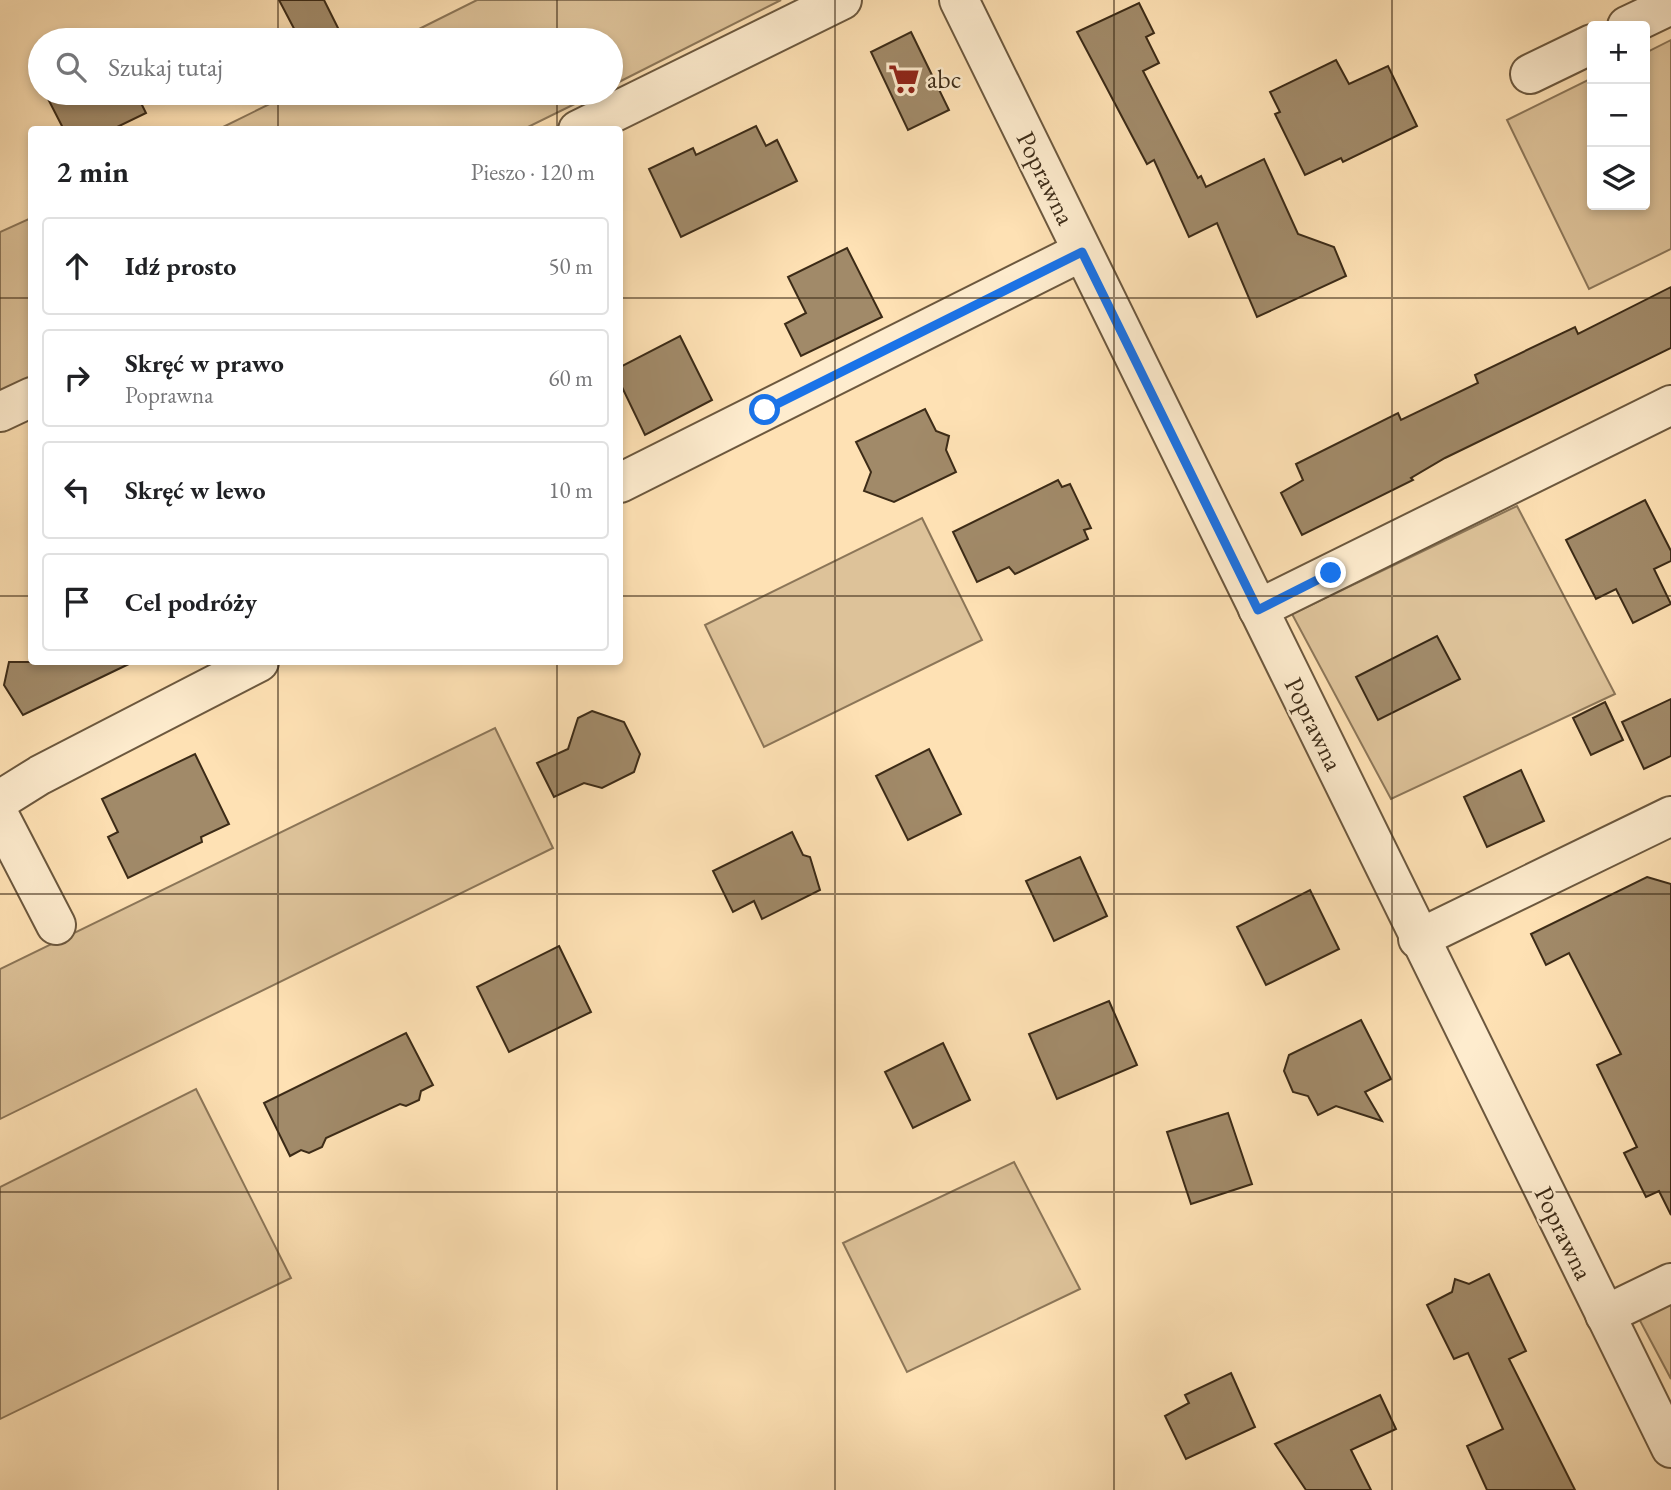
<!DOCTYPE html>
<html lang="pl">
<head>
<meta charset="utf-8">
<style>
  body { margin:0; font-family:"EB Garamond",serif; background:#f6f6f6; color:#202124 }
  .controls { position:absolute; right:21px; top:21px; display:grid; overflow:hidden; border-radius:7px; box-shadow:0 4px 10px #0003 }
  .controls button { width:63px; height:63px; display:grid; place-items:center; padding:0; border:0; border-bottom:2px solid #e0e0e0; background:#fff; color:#202124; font:35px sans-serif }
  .stop { position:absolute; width:21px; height:21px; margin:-16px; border:5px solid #1a73e8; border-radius:50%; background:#fff }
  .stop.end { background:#1a73e8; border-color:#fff; box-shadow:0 2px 7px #0008 }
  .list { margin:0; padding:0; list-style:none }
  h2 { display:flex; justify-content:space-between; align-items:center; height:91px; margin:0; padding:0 28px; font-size:30px }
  h2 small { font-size:23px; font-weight:400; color:#757577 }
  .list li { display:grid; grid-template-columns:46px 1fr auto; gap:21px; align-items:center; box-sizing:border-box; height:98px; margin:0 14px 14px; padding:0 14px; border:2px solid #e0e0e0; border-radius:7px }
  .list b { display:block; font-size:26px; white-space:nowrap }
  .list p { margin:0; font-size:23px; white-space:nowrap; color:#757577 }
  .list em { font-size:23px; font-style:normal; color:#757577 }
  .icon { flex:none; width:38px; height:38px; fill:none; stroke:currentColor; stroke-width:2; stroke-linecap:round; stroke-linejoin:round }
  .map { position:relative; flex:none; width:1671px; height:1490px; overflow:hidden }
  .search { position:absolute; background:#fff; box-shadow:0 4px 10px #0003; left:28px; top:28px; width:595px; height:77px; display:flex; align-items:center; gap:18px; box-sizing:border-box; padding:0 24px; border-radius:38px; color:#757577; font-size:26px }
  .panel { position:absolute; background:#fff; box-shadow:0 4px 10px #0003; left:28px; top:126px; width:595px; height:539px; border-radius:7px }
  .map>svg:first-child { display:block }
  .green { fill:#ddc299; stroke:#8c7658; stroke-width:2 }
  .building { fill:#a18a69; stroke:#3c2b17; stroke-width:2 }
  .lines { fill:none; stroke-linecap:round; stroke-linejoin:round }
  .minor-casing { stroke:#6c583e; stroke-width:42 }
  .minor { stroke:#feecce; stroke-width:38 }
  .route { stroke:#1a73e8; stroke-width:9 }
  .grid { fill:none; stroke:#3c2b17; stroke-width:2; stroke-opacity:0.55 }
  .labels { text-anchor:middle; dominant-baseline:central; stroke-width:5; stroke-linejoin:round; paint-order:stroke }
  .poi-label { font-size:26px; fill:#3c2b17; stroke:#feecce; text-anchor:start }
  .street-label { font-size:26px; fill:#3c2b17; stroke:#feecce }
</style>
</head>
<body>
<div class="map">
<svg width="1671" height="1490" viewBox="0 0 1671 1490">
  <rect width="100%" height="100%" fill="#fee1b4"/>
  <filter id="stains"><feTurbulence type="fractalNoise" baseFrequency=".00286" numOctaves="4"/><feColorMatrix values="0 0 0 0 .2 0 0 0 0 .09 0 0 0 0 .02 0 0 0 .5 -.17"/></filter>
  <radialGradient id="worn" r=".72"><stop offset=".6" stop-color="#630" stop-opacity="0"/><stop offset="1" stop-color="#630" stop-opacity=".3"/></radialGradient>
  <g class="green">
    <polygon points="477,0 781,0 611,86 611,40 397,40"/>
    <polygon points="1671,40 1671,249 1589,289 1507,120 1592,78 1592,205 1645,205 1645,53"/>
    <polygon points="292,93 597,93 524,129 219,129"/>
    <polygon points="31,218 31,378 0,393 0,232"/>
    <polygon points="1517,506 1615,694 1391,799 1292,614"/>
    <polygon points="922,518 982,640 764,747 705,625"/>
    <polygon points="495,728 553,848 0,1119 0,969"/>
    <polygon points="196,1089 291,1278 0,1419 0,1187"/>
    <polygon points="1014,1162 1080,1289 907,1372 843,1243"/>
    <polygon points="1671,1299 1671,1379 1637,1315"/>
  </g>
  <g class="building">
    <polygon points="279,0 324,0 344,40 300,40"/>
    <polygon points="1139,3 1154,33 1146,37 1159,63 1143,71 1198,178 1201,176 1206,187 1264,159 1298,234 1334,247 1346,276 1257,317 1217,223 1189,237 1154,160 1147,164 1077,32"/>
    <polygon points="911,32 949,110 908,130 871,52"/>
    <polygon points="1336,60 1349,84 1388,66 1417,126 1343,162 1341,158 1305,175 1275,114 1280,112 1270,92"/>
    <polygon points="45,93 141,93 137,95 146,113 111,130 64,130"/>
    <polygon points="756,126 766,146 777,140 797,181 681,237 649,169 693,148 696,155"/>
    <polygon points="847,248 882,317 801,356 785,324 806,313 788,277"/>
    <polygon points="1671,287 1671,348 1445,458 1411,478 1413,480 1302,535 1281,493 1303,480 1296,464 1398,413 1401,420 1478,383 1475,375 1575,327 1578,334"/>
    <polygon points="680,336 712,400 645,435 620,383 620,367"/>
    <polygon points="925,409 936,431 949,436 946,450 956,472 894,502 864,491 871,472 856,442"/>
    <polygon points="1058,480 1062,487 1070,484 1091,528 1084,530 1088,539 1015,574 1009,567 977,582 953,532"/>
    <polygon points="1645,500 1671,551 1671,561 1654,569 1671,604 1633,623 1616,589 1596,599 1566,540"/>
    <polygon points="1437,636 1460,679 1378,720 1356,677"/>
    <polygon points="9,662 133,662 23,715 4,685"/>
    <polygon points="1671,699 1671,756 1644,769 1622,722"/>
    <polygon points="1605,702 1623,740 1591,755 1573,718"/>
    <polygon points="592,711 624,722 640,754 634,772 602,788 584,783 554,797 537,763 568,749 578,718"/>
    <polygon points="929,749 961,814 908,840 876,776"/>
    <polygon points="195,754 229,824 201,837 202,842 128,878 108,837 118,832 102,799"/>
    <polygon points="1521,770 1544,821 1487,847 1464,797"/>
    <polygon points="792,832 803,855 810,857 820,890 762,919 754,901 733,912 713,871"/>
    <polygon points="1080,857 1107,916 1054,941 1026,881"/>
    <polygon points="1647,877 1671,884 1671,1215 1659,1191 1646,1197 1624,1153 1637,1147 1597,1065 1621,1054 1569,953 1546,965 1531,934"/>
    <polygon points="1310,890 1339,949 1266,985 1237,927"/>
    <polygon points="559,946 591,1012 509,1052 477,987"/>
    <polygon points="1109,1001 1137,1065 1057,1099 1029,1034"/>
    <polygon points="1361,1020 1391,1079 1365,1092 1382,1121 1336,1106 1318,1115 1308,1096 1293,1092 1284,1071 1289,1055"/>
    <polygon points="406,1033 433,1085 421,1091 419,1100 406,1106 400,1104 326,1138 322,1147 309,1153 301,1150 290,1156 264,1103"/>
    <polygon points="943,1043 970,1100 913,1128 885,1072"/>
    <polygon points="1228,1113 1252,1184 1191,1204 1167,1132"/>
    <polygon points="1489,1274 1526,1351 1509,1359 1575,1490 1487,1490 1467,1446 1503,1429 1468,1353 1454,1359 1427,1305 1452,1292 1455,1279 1469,1284"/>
    <polygon points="1231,1373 1255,1427 1186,1459 1165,1416 1189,1403 1185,1395"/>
    <polygon points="1380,1395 1396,1429 1351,1450 1371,1490 1306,1490 1275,1444"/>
  </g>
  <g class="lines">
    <defs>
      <g id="minor">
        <polyline points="959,0 1671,1448"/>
        <polyline points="1627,26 1671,5"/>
        <polyline points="1530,74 1592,44"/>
        <polyline points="578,130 842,0"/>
        <polyline points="0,412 32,397"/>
        <polyline points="620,483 1081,252"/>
        <polyline points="1258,609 1671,405"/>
        <polyline points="0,800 40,775 259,662"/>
        <polyline points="0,817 56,925"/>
        <polyline points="1418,939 1671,816"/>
        <polyline points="1605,1315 1671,1283"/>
      </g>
    </defs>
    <use href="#minor" class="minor-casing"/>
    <use href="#minor" class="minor"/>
  </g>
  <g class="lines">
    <polyline class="route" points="765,410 1082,252 1258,610 1331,573"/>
  </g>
  <path class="grid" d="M 278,0 L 278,40M 557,0 L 557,40M 835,0 L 835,1490M 1114,0 L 1114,1490M 1392,0 L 1392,1490M 278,93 L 278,130M 557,93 L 557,130M 0,298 L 32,298M 620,298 L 1671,298M 0,596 L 32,596M 620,596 L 1671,596M 278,662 L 278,1490M 557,662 L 557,1490M 0,894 L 1671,894M 0,1192 L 1671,1192"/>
  <defs>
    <symbol id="supermarket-bare" viewBox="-9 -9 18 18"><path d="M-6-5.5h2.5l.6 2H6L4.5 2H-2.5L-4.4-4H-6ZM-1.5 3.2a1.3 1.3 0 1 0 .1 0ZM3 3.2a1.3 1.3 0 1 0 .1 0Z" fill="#8f2418" stroke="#feecce" stroke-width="2.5" paint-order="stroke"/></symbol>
  </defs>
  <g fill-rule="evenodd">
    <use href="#supermarket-bare" x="882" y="57" width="44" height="44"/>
  </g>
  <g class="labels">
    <g class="poi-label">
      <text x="927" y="79">abc</text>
    </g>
    <g class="street-label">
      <text transform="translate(1046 178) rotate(64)">Poprawna</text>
      <text transform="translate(1314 724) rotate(64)">Poprawna</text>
      <text transform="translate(1564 1233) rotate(64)">Poprawna</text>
    </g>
  </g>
  <rect width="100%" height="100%" filter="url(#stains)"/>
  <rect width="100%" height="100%" fill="url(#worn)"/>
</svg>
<div class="controls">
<button>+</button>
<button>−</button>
<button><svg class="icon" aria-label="layers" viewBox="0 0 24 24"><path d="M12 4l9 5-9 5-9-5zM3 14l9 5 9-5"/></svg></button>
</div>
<div class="stop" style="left:765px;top:410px"></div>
<div class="stop end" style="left:1331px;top:573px"></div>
<div class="search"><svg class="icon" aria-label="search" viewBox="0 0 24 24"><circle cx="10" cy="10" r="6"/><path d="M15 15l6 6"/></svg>Szukaj tutaj</div>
<section class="panel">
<h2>2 min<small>Pieszo · 120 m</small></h2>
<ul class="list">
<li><svg class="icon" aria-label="ahead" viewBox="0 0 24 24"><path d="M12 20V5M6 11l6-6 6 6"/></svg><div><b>Idź prosto</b></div><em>50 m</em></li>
<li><svg class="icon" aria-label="right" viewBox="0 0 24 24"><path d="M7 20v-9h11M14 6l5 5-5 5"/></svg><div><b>Skręć w prawo</b><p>Poprawna</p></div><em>60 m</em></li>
<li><svg class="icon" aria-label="left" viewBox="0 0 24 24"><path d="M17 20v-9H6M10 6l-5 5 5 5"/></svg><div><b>Skręć w lewo</b></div><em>10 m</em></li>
<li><svg class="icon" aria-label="arrive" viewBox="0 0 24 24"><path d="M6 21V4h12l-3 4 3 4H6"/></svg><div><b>Cel podróży</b></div></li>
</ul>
</section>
</div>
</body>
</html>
